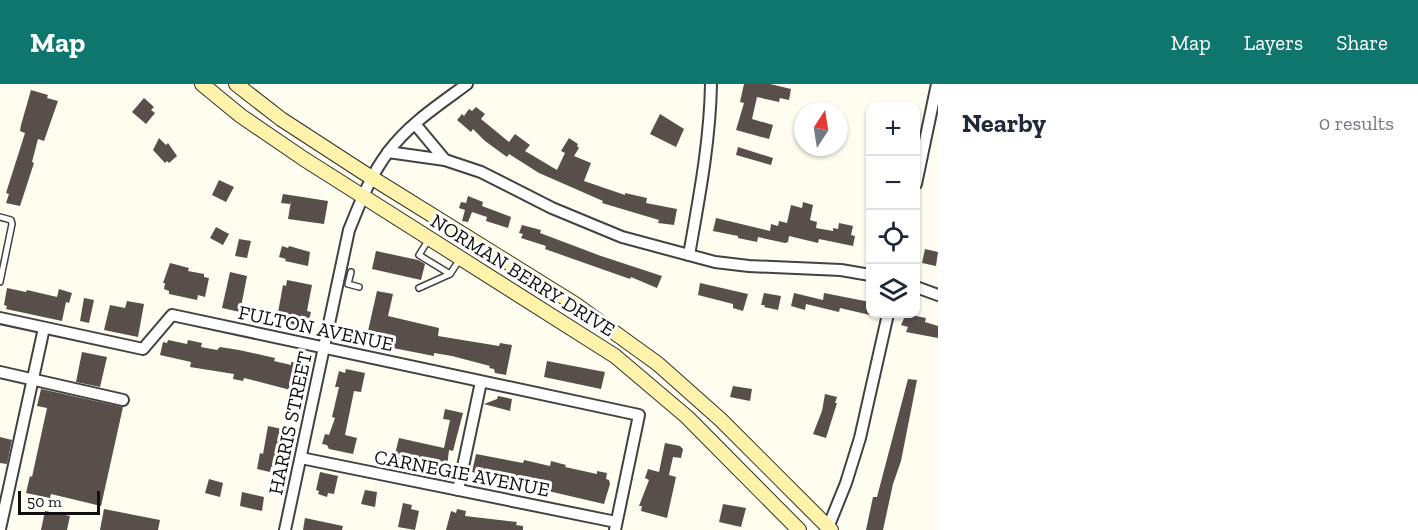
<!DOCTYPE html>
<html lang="en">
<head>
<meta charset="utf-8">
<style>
  body { margin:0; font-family:"Zilla Slab",serif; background:#f6f6f7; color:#1f2937 }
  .controls { position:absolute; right:18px; top:18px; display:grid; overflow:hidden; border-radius:12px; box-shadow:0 2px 4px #0004 }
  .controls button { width:54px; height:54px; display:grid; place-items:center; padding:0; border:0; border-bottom:2px solid #e0e1e3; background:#fff; color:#1f2937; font:30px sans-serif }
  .compass { position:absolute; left:794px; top:18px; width:54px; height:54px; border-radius:50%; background:#fff; box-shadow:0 2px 4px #0004; rotate:12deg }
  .scale { position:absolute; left:18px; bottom:15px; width:82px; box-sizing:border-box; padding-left:6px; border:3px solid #0f0f0f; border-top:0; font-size:16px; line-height:21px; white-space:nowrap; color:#0f0f0f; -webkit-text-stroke:4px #fff; paint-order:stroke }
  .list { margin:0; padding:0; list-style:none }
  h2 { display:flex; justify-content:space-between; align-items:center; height:78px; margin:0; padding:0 24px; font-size:26px }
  h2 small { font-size:20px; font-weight:400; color:#747a83 }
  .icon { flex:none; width:33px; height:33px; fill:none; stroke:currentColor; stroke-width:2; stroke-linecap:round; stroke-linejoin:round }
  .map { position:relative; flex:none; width:938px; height:446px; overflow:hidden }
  header { display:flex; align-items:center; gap:36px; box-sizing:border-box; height:84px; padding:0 30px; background:#0f766e; color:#fff }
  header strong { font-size:28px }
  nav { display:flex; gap:33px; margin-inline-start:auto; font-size:21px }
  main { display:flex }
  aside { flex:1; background:#fff }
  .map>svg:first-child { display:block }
  .building { fill:#584f4a }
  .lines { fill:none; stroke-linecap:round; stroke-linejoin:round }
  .service-casing { stroke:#424242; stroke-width:8 }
  .minor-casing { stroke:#424242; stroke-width:14 }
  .secondary-casing { stroke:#313131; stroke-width:16 }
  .service { stroke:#fff; stroke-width:5 }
  .minor { stroke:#fff; stroke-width:10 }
  .secondary { stroke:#fff3ab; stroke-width:14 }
  .labels { text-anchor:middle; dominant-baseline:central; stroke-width:6; stroke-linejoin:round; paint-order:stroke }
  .street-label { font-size:20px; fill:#0f0f0f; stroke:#fff }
</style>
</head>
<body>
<header>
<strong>Map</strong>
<nav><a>Map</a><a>Layers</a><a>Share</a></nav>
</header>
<main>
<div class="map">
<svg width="938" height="446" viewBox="0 0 938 446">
  <rect width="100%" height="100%" fill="#fffcf0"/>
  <g class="building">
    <polygon points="744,0 770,0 791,5 789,16 780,14 779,18 757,13 752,35 773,41 769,55 736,46 744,19 740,18"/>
    <polygon points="31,6 48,11 47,14 58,17 44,57 38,55 32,78 34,79 20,122 6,119 9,110 6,109 25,49 20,47 21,41"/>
    <polygon points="144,14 154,23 151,26 155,29 146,40 132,28"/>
    <polygon points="476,23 485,30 481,35 509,58 515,50 530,61 525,67 557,86 565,69 561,67 569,54 578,60 577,62 579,64 574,72 591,79 584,97 625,111 625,109 647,114 646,119 677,125 674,141 658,139 659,136 602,119 603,117 539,89 509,70 507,73 485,57 473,45 471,48 457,36 462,30 464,32 469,25 472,27"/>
    <polygon points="660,30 684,45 676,63 650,50"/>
    <polygon points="159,54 166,61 168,59 177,72 169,79 167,77 165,79 153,66"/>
    <polygon points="738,63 773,74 771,81 736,71"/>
    <polygon points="219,96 234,103 226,118 212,111"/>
    <polygon points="283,110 328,117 324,140 288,135 291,117 290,120 281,119"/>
    <polygon points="468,112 483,118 482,122 511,133 508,144 486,137 487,133 472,128 468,138 462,137 465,126 459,124 461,118 466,119"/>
    <polygon points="803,118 813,121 810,136 817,138 816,144 833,147 833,144 838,145 839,139 853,142 851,151 855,152 853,162 819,155 818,159 789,152 788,158 785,159 758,153 757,158 738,154 738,152 713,147 716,134 770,147 771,140 778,142 779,137 787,139 791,121 802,124"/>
    <polygon points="522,141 541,146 540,149 601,172 662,192 657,204 631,193 630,195 576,176 545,165 546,162 521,154 523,150 519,149"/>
    <polygon points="216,143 229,150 223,161 210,154"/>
    <polygon points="239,155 251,157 247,174 235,172"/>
    <polygon points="282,162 288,164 289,162 310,168 308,182 285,177 286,175 279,173"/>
    <polygon points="925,165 938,168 936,182 922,179"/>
    <polygon points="376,167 418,176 425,180 421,196 372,185"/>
    <polygon points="170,179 189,184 188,187 204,190 204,193 209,194 205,213 198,211 197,216 169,210 169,207 164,205 165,199 163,199"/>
    <polygon points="230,188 247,192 240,228 222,224"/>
    <polygon points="287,196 312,201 307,227 311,228 307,244 280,237 281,235 277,234 283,201 286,202"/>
    <polygon points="700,199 748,210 743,227 733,224 733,220 698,211"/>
    <polygon points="7,204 26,208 27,206 57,213 59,205 72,209 69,219 66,218 62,237 6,225 7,222 4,221"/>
    <polygon points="377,207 393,210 388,232 439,244 438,252 499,262 500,259 512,261 506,291 495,289 494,285 489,284 490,282 452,272 434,269 434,272 393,264 395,253 368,247"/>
    <polygon points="764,209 781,212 778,226 764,223 765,221 761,221"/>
    <polygon points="794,209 823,216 824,209 870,218 870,231 840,224 839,228 806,220 805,226 791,222"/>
    <polygon points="84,214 94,216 89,239 80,237"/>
    <polygon points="127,217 144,220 138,253 104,246 110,221 125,224"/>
    <polygon points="906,230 926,234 925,238 938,242 938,254 906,248 908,243 901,241"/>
    <polygon points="168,256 187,260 188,256 202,259 201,263 217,266 220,263 239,266 275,274 274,277 291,281 291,278 304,280 300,299 304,300 302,309 244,294 243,297 233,295 234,290 190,283 191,278 160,271 163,258 167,259"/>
    <polygon points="82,268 107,273 100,303 76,298"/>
    <polygon points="547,277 605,288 601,305 544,293"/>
    <polygon points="346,285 365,289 361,308 354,307 345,351 357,354 353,370 329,365 327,361 322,360 325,350 329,351 335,334 332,333 339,303 335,303 339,287 345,289"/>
    <polygon points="908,295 917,296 901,377 893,400 883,446 866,446 873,413 877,413"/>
    <polygon points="733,302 752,305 750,317 730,313"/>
    <polygon points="41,305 123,323 101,422 51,410 50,414 26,409 30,392 32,393 47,324 37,322"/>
    <polygon points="825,310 837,313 835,319 837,319 826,354 813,350 822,327"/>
    <polygon points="498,312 512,315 510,327 484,320 497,315"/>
    <polygon points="445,325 463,329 453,367 449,366 447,383 445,383 444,387 433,385 434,381 394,374 399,354 444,364 450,336 443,335"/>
    <polygon points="268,342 282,345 279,359 277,360 274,382 271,383 270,388 257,385 260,369 263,370"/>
    <polygon points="0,353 12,356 7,380 0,379"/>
    <polygon points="665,359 680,362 683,365 681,374 673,373 669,391 676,393 667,434 641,427 642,422 639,422 649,396 645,394 648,385 659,388"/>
    <polygon points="476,370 523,379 524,376 550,382 551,377 566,381 565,383 597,390 597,387 607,389 606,395 609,396 610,400 604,420 544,406 545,403 528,399 527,403 511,400 496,397 497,393 472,388"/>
    <polygon points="320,388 338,392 334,410 328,409 327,413 318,410 319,407 316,406"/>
    <polygon points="209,395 223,399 220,413 205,409"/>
    <polygon points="365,406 377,408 375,423 361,420"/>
    <polygon points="242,408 264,413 262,427 240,422"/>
    <polygon points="403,419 412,421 411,425 419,427 415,446 398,443"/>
    <polygon points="723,420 746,424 741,443 719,438"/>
    <polygon points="104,425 160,436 158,446 100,446"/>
    <polygon points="457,425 466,427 465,432 517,438 516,441 523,442 523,446 446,446 451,427 456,429"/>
    <polygon points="45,427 70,432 67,446 41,446"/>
    <polygon points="305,434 343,442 342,446 303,446"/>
  </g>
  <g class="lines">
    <defs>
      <g id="service">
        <polyline points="0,133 11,136 12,140 0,198"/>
        <polyline points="429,155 419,171 450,190"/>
        <polyline points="351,188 348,200 359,203"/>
        <polyline points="419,204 450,190 460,175"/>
      </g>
      <g id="minor">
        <polyline points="415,40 445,76 481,88 552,124 622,153 715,178 749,182 841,186 870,191"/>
        <polyline points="388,68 445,76"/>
        <polyline points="916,100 937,0"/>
        <path d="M 689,171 C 699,114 710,58 711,0"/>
        <polyline points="916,203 938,211"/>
        <polyline points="0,234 143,265 172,231 639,331 615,446"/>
        <polyline points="0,288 123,316"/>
        <polyline points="301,374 616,438"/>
        <polyline points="458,406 481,298"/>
        <polyline points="0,445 44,244"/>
        <path d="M 285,446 L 349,146 C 360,119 371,90 389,67 C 409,40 440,20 467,0"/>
        <polyline points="827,446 846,399 860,354 888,230"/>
      </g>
      <g id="secondary">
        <polyline points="202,0 241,32 304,75 615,272 687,333 799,446"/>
        <polyline points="236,0 281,35 361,87 575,220 658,280 721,336 831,446"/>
      </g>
    </defs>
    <use href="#service" class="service-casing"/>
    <use href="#minor" class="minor-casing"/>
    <use href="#secondary" class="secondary-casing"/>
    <use href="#service" class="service"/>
    <use href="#minor" class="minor"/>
    <use href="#secondary" class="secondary"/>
  </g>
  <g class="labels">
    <g class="street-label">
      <text transform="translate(523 191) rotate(32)">NORMAN BERRY DRIVE</text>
      <text transform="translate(316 244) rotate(12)">FULTON AVENUE</text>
      <text transform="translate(290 339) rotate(-78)">HARRIS STREET</text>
      <text transform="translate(462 389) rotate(11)">CARNEGIE AVENUE</text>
    </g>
  </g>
</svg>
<div class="controls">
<button>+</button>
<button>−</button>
<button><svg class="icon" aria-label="locate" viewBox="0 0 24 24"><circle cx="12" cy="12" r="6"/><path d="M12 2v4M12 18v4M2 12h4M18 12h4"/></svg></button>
<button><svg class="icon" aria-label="layers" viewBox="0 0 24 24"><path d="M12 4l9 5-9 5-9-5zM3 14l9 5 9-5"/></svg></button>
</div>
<svg class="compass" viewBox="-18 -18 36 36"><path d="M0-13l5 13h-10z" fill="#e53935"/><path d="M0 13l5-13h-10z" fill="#747a83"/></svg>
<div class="scale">50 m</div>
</div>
<aside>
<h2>Nearby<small>0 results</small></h2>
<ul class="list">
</ul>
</aside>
</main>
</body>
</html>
